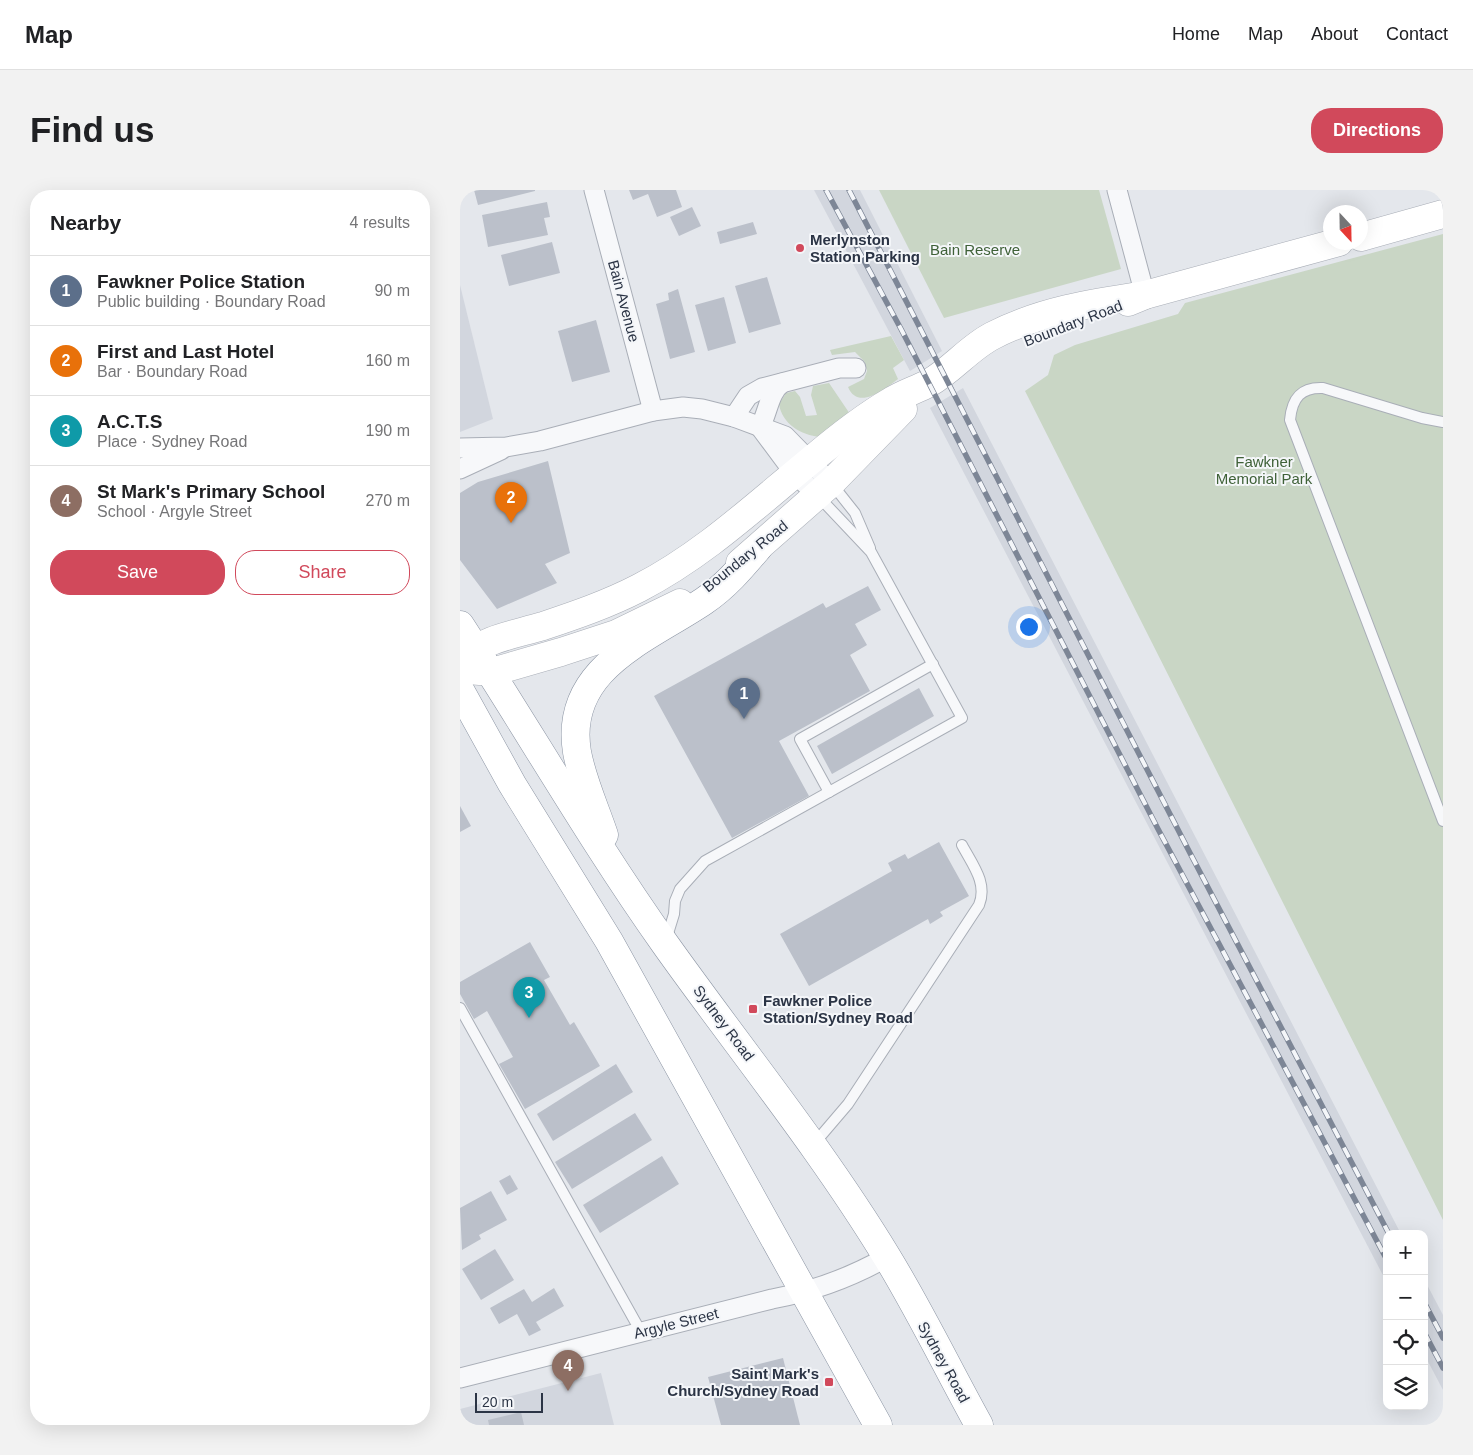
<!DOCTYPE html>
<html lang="en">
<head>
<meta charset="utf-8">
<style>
  body { margin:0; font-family:Arial,sans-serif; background:#f2f2f2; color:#202124 }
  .controls { position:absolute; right:15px; bottom:15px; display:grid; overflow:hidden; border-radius:10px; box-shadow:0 5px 20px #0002 }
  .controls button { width:45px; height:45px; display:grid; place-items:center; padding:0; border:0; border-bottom:1px solid #e0e0e0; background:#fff; color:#202124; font:25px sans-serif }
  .compass { position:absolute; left:863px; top:15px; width:45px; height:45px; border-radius:50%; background:#fff; box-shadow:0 5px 20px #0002; rotate:158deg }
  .scale { position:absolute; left:15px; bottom:12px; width:68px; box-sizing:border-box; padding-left:5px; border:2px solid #2b3445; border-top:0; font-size:14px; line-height:18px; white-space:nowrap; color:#2b3445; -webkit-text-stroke:4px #f4f6f9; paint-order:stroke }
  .you { position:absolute; left:568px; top:436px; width:18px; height:18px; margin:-12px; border:4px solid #fff; border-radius:50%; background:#1a73e8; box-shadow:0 0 0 8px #1a73e833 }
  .badge { display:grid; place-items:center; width:32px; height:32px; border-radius:50%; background:#d1495b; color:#fff; font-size:16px; font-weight:700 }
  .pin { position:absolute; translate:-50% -41px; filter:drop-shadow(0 1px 2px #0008) }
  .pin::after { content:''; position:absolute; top:26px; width:18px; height:15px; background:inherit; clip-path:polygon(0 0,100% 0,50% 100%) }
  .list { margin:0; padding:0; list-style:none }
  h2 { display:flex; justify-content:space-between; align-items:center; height:65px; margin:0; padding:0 20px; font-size:21px }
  h2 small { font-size:16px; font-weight:400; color:#757577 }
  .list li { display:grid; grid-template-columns:32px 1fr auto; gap:15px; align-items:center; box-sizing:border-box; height:70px; padding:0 20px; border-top:1px solid #e0e0e0 }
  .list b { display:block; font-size:19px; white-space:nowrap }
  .list p { margin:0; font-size:16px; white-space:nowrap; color:#757577 }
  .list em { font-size:16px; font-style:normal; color:#757577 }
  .actions { display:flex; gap:10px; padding:15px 20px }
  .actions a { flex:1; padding:11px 0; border:1px solid #d1495b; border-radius:20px; text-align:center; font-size:18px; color:#d1495b }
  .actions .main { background:#d1495b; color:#fff }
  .icon { flex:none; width:28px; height:28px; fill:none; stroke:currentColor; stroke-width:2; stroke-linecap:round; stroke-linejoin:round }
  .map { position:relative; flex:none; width:983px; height:1235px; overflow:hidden; border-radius:20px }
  header { display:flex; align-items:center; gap:30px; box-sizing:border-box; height:70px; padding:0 25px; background:#fff; border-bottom:1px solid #e0e0e0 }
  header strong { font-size:24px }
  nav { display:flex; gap:28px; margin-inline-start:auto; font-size:18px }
  .intro { display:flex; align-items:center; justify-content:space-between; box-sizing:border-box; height:120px; padding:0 30px }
  h1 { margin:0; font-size:35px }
  .button { padding:12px 22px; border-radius:20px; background:#d1495b; color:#fff; font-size:18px; font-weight:700 }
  main { display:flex; gap:30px; padding:0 30px }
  aside { flex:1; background:#fff; border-radius:20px; box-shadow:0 5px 20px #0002 }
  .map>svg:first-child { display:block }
  .built { fill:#d2d6de }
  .green { fill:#c9d6c5 }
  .building { fill:#bbc0ca }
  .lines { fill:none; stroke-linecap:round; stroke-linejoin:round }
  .lane-casing { stroke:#a9aeb7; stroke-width:12 }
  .street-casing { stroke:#a9aeb7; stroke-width:21 }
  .secondary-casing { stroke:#a9aeb7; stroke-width:29 }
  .highway-casing { stroke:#8b94a3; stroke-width:29 }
  .lane { stroke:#f7f8fa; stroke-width:10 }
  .street { stroke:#f7f8fa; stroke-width:19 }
  .secondary { stroke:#fff; stroke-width:28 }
  .highway { stroke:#fff; stroke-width:28 }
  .rail-casing { stroke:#7d8696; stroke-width:5.5 }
  .rail { stroke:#f4f6f9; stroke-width:4; stroke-dasharray:11; stroke-linecap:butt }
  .poi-dot { fill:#d1495b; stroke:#f4f6f9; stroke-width:2 }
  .labels { text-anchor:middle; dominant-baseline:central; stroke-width:4; stroke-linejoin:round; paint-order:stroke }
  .poi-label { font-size:15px; font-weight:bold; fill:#2b3445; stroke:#f4f6f9; text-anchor:start }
  .park-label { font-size:15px; fill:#3f6138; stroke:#f4f6f9 }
  .street-label { font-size:15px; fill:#2b3445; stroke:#f4f6f9 }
</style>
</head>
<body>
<header>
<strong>Map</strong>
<nav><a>Home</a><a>Map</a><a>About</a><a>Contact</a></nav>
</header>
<div class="intro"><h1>Find us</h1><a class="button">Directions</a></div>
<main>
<aside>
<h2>Nearby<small>4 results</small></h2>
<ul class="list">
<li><span class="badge" style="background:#5c6f8a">1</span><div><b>Fawkner Police Station</b><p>Public building · Boundary Road</p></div><em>90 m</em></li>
<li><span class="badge" style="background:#e8710a">2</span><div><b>First and Last Hotel</b><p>Bar · Boundary Road</p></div><em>160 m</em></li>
<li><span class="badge" style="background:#0f9aa8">3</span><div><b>A.C.T.S</b><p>Place · Sydney Road</p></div><em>190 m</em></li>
<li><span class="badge" style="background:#8d6e63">4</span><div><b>St Mark's Primary School</b><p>School · Argyle Street</p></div><em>270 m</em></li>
</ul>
<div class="actions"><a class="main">Save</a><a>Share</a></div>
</aside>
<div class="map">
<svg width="983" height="1235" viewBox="0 0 983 1235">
  <rect width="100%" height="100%" fill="#e4e7ec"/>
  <g class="built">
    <polygon points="354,0 400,0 482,161 450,181"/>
    <polygon points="0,95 33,229 0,242"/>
    <polygon points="503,198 941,1044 927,1044 927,1093 470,218"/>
    <polygon points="964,1089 983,1125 983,1200 964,1164"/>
    <polygon points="141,1183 154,1235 0,1235 0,1219"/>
  </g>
  <g class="green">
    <polygon points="419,0 639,0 661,79 484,128"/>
    <polygon points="983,44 983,1030 565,201 588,185 594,165 615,155 718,124 725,113"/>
    <path d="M 431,146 L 444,170 L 433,178 L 438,189 C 425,199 398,221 388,197 L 404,189 L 407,181 L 404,171 L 395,162 L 372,165 L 370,160 Z"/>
    <path d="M 369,193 L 390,224 L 360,247 C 341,245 322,234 319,214 L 326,203 L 335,201 L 340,207 L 346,226 L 357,225 L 351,205 L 353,196 Z"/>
  </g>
  <g class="building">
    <polygon points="14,0 75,0 75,1 18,15"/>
    <polygon points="169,0 216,0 222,17 197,27 188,4 173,10"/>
    <polygon points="87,12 90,27 84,28 88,45 28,57 22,25"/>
    <polygon points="232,17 241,36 219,46 210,27"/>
    <polygon points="293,32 297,44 260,54 257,42"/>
    <polygon points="92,52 100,83 49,96 41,65"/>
    <polygon points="307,87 321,134 289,143 275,96"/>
    <polygon points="218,99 235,162 210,169 196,114 209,110 208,103"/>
    <polygon points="264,107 276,153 248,161 235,115"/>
    <polygon points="136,130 150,182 112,192 98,141"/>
    <polygon points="88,271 110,363 85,374 97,393 37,419 0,370 0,303 18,292"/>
    <polygon points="408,396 421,420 395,434 407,455 390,465 410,501 319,551 349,606 272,648 194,506 363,413 366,418"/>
    <polygon points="459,498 474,526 372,584 357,556"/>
    <polygon points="0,616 11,636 0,642"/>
    <polygon points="479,652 509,706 480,722 483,726 470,734 468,729 349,796 320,744 432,681 428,673 445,664 448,669"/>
    <polygon points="70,752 90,787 84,790 110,835 114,832 140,876 65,919 39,874 53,867 27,821 14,829 0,804 0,792"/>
    <polygon points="156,874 173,902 93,951 77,924"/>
    <polygon points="175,923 192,950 112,999 95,972"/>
    <polygon points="202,966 219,994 140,1043 123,1015"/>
    <polygon points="50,985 58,999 47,1005 39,991"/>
    <polygon points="31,1001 47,1030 19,1045 21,1049 2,1060 0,1018"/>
    <polygon points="35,1059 54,1090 21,1110 2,1079"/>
    <polygon points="94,1098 104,1116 76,1132 81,1140 69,1146 57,1124 39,1134 30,1118 64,1099 72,1112"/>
    <polygon points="323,1168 340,1235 261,1235 248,1187"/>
    <polygon points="61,1222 64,1235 29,1235 28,1230"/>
  </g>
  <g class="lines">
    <defs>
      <g id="lane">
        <path d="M 983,232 L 962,228 L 863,198 C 841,197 832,208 830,230 L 983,631"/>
        <polyline points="372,294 395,323 410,358"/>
        <polyline points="369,602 340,549 473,474"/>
        <polyline points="206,750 214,724 215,711 220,699 245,671 502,528 411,362 357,305"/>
        <polyline points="0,818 181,1142"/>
        <path d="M 353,955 L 388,914 L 519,715 C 528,693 512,674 502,655"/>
      </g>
      <g id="street">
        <polyline points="134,0 193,221"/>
        <polyline points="657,0 685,105"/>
        <polyline points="274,227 288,206 302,198 379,178 396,178"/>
        <polyline points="300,237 335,284 357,305"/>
        <path d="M 300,237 C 308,223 309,202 322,193"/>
        <polyline points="0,258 46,257 80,251 193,221 223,217 242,219 274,227 325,246 371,293"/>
        <polyline points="0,279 41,260"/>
        <path d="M 0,1188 L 312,1109 C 355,1101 390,1088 427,1067"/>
      </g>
      <g id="secondary">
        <polyline points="901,47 983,24"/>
        <polyline points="668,112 685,105 879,52"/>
        <polyline points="280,373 371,293 443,219"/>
        <path d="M 0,470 C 25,448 53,445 83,436 C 116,425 148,414 179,398 C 243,365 295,316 350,271 C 375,250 402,228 430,212 C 442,204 456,200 469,193 C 492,180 509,158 532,146 C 580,121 632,113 685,105"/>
        <polyline points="8,480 32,482 101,462 156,444 220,413"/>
      </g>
      <g id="highway">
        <path d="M 0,435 C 69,541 132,651 205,754 C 279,858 360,957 427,1067 C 460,1121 488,1179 519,1235"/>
        <polyline points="0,500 52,594 149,751 418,1235"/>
        <path d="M 144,645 C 135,618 122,590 117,562 C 103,478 188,449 244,411 C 266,396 281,378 298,358"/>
      </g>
    </defs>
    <use href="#lane" class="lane-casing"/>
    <use href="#street" class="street-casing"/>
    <use href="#secondary" class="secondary-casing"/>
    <use href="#highway" class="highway-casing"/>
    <use href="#lane" class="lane"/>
    <use href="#street" class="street"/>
    <use href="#secondary" class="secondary"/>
    <use href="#highway" class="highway"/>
    <defs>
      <g id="rail">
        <polyline points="366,0 441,139 698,639 927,1070"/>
        <polyline points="389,0 730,663 929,1044"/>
        <polyline points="964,1112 983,1148"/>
        <polyline points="964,1142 983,1178"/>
      </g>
    </defs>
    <use href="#rail" class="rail-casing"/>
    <use href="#rail" class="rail"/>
  </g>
  <g class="poi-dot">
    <circle cx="340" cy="58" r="5"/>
    <rect x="288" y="814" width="10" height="10" rx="2.5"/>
    <rect x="364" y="1187" width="10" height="10" rx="2.5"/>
  </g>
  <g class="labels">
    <g class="poi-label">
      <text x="350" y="49">Merlynston<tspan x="350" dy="17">Station Parking</tspan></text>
      <text x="303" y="810">Fawkner Police<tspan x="303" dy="17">Station/Sydney Road</tspan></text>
      <text x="359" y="1183" text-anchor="end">Saint Mark's<tspan x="359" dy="17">Church/Sydney Road</tspan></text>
    </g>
    <g class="park-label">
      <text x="515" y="59">Bain Reserve</text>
      <text x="804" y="271">Fawkner<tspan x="804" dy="17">Memorial Park</tspan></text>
    </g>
    <g class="street-label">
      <text transform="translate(164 111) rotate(75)">Bain Avenue</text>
      <text transform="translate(613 133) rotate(-21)">Boundary Road</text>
      <text transform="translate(285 366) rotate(-39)">Boundary Road</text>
      <text transform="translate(264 833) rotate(53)">Sydney Road</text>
      <text transform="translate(216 1133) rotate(-14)">Argyle Street</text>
      <text transform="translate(484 1172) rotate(61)">Sydney Road</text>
    </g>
  </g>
</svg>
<div class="controls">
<button>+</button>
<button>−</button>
<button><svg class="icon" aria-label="locate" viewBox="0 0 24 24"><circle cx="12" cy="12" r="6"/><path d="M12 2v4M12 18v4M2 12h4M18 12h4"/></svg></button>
<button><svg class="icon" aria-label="layers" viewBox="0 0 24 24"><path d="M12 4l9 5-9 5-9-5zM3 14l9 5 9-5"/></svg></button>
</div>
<svg class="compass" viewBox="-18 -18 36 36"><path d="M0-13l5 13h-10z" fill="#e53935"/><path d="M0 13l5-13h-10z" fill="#757577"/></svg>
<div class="scale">20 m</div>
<div class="you"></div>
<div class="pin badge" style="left:284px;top:529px;background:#5c6f8a">1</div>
<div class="pin badge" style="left:51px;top:333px;background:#e8710a">2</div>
<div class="pin badge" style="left:69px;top:828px;background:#0f9aa8">3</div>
<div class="pin badge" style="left:108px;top:1201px;background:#8d6e63">4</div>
</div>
</main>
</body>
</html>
